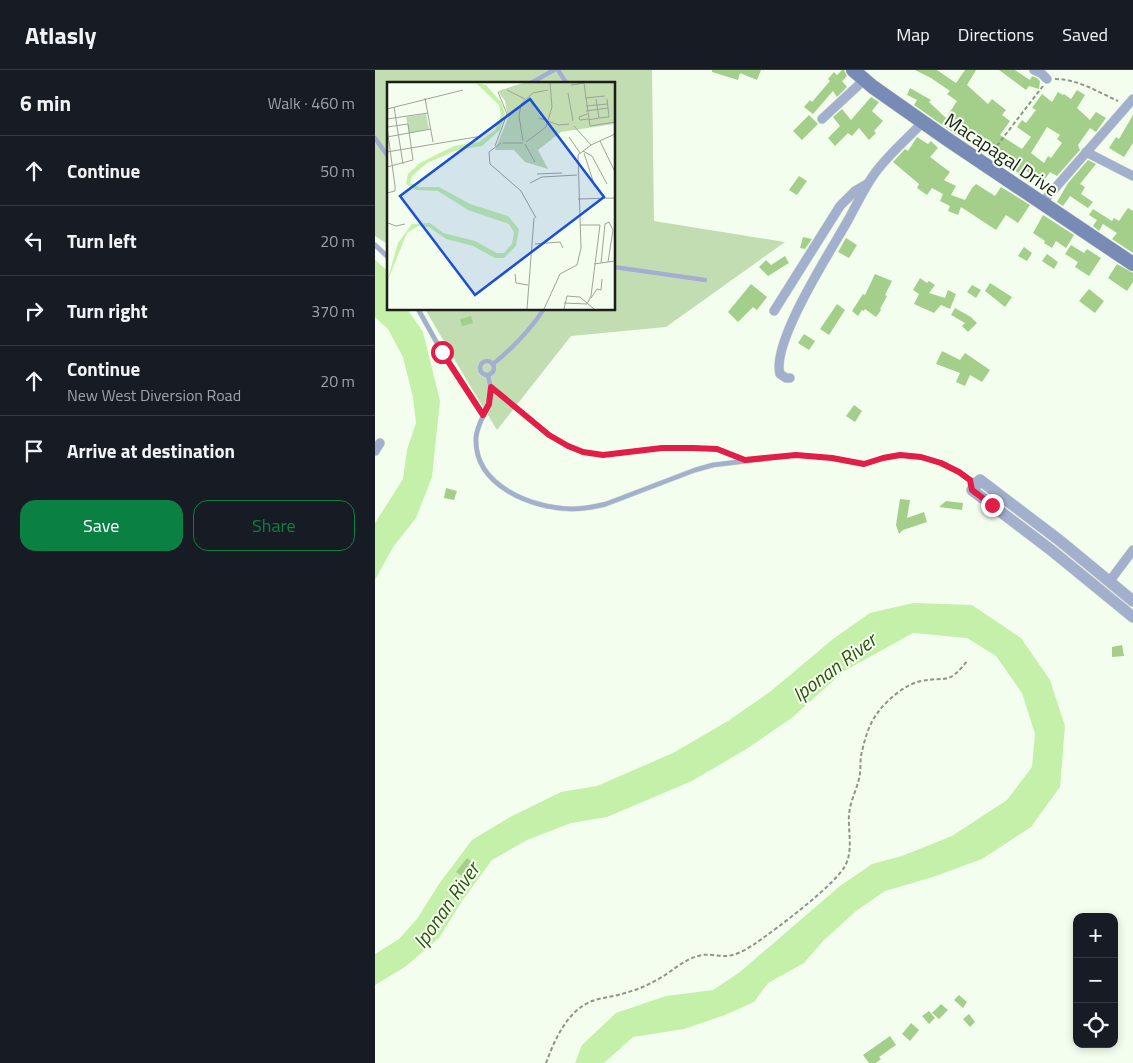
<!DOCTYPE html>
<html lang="en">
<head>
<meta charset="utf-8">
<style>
  body { margin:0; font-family:"Titillium Web",sans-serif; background:#20242c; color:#f1f3f6 }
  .controls { position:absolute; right:15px; bottom:15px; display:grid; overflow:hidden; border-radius:10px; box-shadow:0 2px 8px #0003 }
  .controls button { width:45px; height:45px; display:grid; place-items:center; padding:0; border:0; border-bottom:1px solid #363941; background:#171b24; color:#f1f3f6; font:25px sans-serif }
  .stop { position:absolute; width:15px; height:15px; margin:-11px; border:4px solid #e11d48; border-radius:50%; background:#fff }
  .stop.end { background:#e11d48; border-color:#fff; box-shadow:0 1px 5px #0008 }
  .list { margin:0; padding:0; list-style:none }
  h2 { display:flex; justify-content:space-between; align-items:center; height:65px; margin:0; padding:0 20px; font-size:21px }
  h2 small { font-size:16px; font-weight:400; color:#9ea1a6 }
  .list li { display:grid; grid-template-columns:32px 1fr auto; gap:15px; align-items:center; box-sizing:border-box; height:70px; padding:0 20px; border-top:1px solid #363941 }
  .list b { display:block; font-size:19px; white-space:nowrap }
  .list p { margin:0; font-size:16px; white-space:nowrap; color:#9ea1a6 }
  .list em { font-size:16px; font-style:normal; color:#9ea1a6 }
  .actions { display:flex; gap:10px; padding:15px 20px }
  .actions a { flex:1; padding:11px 0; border:1px solid #0b8043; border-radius:15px; text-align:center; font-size:18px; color:#0b8043 }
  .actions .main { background:#0b8043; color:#fff }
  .icon { flex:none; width:28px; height:28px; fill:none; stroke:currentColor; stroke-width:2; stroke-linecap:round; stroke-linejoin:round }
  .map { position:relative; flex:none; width:758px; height:993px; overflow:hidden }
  header { display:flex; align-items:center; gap:30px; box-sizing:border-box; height:70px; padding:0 25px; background:#171b24; border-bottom:1px solid #363941 }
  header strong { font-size:24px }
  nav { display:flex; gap:28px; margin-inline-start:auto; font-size:18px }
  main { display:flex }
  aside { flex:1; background:#171b24 }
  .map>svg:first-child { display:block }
  .green { fill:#c1ddb1 }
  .water { fill:#c4f0aa }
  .building { fill:#a4cf8b; fill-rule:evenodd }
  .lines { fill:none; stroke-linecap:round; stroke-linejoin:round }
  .service-casing { stroke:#d1dacc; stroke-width:5.5 }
  .minor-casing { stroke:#d1dacc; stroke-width:10 }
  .tertiary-casing { stroke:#d1dacc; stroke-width:12 }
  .secondary-casing { stroke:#d1dacc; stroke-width:15 }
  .path { stroke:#8e958a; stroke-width:2; stroke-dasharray:4 2.5; stroke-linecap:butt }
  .service { stroke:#a2afcd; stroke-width:4.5 }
  .minor { stroke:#a2afcd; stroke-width:9 }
  .tertiary { stroke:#a2afcd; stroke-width:11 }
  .secondary { stroke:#788ab6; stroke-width:14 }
  .route { stroke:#e11d48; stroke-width:6 }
  .labels { text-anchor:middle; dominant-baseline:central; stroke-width:4; stroke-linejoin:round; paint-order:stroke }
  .street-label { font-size:19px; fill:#1b1e19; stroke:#f4feee }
  .water-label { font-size:20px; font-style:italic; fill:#2d530c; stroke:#f4feee }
  .inset-road { fill:none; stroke:#9da499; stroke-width:1 }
  .view { fill:#1d4ed8; fill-opacity:0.15; stroke:#1d4ed8; stroke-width:2.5 }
  .inset-edge { fill:none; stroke:#1b1e19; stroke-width:2.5 }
</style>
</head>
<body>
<header>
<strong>Atlasly</strong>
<nav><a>Map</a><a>Directions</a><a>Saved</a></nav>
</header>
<main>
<aside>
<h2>6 min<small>Walk · 460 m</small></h2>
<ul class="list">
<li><svg class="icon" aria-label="ahead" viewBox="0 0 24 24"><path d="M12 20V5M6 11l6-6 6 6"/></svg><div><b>Continue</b></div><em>50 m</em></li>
<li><svg class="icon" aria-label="left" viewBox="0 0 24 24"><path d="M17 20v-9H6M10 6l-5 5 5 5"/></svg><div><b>Turn left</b></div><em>20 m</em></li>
<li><svg class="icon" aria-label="right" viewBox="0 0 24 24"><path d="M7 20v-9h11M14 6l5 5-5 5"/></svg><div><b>Turn right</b></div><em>370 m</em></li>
<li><svg class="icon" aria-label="ahead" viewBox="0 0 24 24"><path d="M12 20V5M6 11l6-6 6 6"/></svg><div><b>Continue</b><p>New West Diversion Road</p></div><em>20 m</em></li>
<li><svg class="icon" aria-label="arrive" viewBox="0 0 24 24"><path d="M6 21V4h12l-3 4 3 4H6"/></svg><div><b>Arrive at destination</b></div></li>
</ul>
<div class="actions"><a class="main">Save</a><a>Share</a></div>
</aside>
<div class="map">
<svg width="758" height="993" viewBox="0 0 758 993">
  <rect width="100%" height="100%" fill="#f4feee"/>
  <polygon class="green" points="0,0 277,0 279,151 410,172 291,257 196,266 122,360 91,309 50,239 239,239 239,14 14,14 14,175 0,166"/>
  <g class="water">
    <polygon points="0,190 14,202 14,239 32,239 48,262 65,331 57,407 41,448 18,477 0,510 0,453 28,409 32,380 41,353 38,327 28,287 13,259 0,247"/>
    <polygon points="538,533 597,535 646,568 675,610 690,656 685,717 656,757 607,789 558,807 510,821 481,841 448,871 429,893 393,913 379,932 350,945 309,959 258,967 229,993 200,993 207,975 241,943 291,926 338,920 365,902 465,816 497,794 527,786 577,766 632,730 657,697 660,664 647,623 621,586 592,568 538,563 469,601 418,647 373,678 317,711 232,747 196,753 152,770 117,790 87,831 64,868 30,897 0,915 0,884 24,869 42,849 64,814 97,770 135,747 186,722 222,716 298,683 353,651 396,621 458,569 495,543"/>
  </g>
  <g class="building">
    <polygon points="337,0 386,0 382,10 365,3 363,10 337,2"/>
    <polygon points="467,0 469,0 472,6 467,11 472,17 462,27 458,21 438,44 429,37 435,30 437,32 455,11 453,9 459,2 462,5"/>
    <path d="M 540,0 L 562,0 L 581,13 L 590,0 L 601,0 L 592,15 L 613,34 L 617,29 L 631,40 L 627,45 L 635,51 L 625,65 L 647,79 L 656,67 L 642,57 L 647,50 L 651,53 L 661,40 L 657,38 L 667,24 L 677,32 L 683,22 L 688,25 L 689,24 L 696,29 L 702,20 L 710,25 L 702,38 L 715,50 L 721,42 L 731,48 L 721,62 L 715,58 L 703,75 L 705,80 L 682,106 L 675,102 L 668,112 L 650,100 L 646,105 L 634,96 L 638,90 L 622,79 L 623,77 L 590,57 L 583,66 L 539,35 L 542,30 L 532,25 L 535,18 L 556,30 L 554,32 L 571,48 L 582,31 L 572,24 L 575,21 L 556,8 ZM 672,57 L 685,65 L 682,69 L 687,73 L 676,88 L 673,86 L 669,93 L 656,83 Z"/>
    <polygon points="624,0 640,0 655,10 657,6 662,8 665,11 664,19 654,16 651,20"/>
    <polygon points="496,27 504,32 497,41 508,51 499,61 501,63 494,70 484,58 477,66 473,63 460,76 453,68 465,56 458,47 467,39 476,50"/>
    <polygon points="434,45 443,54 427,70 418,61"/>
    <polygon points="758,45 758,73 749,87 734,78 741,67 744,69"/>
    <polygon points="542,67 553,74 556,71 563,78 555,87 575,102 569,110 581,116 576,125 590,130 597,118 601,114 620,126 626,117 655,135 643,153 631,145 621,160 586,137 583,145 573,141 575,136 565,131 568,124 557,118 552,125 542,118 544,114 518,92 530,79 533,81"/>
    <polygon points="713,90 721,94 705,114 710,117 706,124 718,132 713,138 695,126 688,136 682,132 693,113"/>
    <polygon points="424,106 432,111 422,125 414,120"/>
    <polygon points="753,138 758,141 758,183 737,169 742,163 728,154 724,161 718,156 722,150 714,145 718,139 737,151 739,148 744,151"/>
    <polygon points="668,145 699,165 691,178 681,171 677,178 669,173 670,171 658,163"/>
    <polygon points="428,167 437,169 430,179 425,178"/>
    <polygon points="471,168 482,175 474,188 463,182"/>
    <polygon points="696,175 709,183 712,179 726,188 714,206 700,197 703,192 690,184"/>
    <polygon points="649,177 657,183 652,191 643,186"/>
    <polygon points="672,184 683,192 679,199 667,191"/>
    <polygon points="410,186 414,193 393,206 384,197 391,190 396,195"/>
    <polygon points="742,194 758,203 758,212 752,221 733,208"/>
    <polygon points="500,204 517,211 510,225 512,226 505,239 506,240 501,247 490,239 489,241 487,240 483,246 477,241 488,224 490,225"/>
    <polygon points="545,208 552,213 554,211 560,215 554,223 570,228 573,220 581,224 575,239 566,235 559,243 539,234 544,224 538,220"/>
    <polygon points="615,213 637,227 630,237 610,221"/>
    <polygon points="376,214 392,227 382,240 378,237 363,252 353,242"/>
    <polygon points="597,215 606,220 601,228 592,222"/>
    <polygon points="714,219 729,231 720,243 704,231"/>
    <polygon points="462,234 470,240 454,265 445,259"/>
    <polygon points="580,238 596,247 602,253 593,262 587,256 590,253 576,245"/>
    <polygon points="96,246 98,253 87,256 85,249"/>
    <polygon points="429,264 440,271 434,280 423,273"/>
    <polygon points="567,281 585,290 590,283 615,300 607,312 595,305 590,316 581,312 585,303 561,294"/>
    <polygon points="479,335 487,341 480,352 471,346"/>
    <polygon points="71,418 82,421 79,430 69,428"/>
    <polygon points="525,429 535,430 532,448 549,442 552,452 528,460 524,464 521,455"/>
    <polygon points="571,431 588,433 587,440 564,437"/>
    <polygon points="747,575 749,586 737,587 737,577"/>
    <polygon points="92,788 99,793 88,807 81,802"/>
    <polygon points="584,925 592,932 588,938 579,930"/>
    <polygon points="566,934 573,940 564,949 557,943"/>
    <polygon points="554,941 560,948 554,954 547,946"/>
    <polygon points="594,944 600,952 595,957 588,949"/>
    <polygon points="536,953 544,960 535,971 527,964"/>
    <polygon points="515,966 521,975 504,987 506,989 501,993 494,993 488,985"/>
  </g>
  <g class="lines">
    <defs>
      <g id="service">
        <polyline points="183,0 192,14"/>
        <polyline points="154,14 179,0"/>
        <polyline points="0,68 14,88"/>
        <polyline points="0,175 14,188"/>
        <polyline points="239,197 330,210"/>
        <polyline points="43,239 67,282 108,345"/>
        <circle cx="112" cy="298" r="7"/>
        <path d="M 118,294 C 138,278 155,260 169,239"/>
        <path d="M 113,306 C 115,312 116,318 116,325 C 114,340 102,352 101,368 C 99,416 157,438 196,439 C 208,439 219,437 231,434 L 320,400 L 338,395 L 421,385 L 457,388 L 489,394 L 508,388 L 525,385 L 546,387 L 566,393 L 584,402 L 595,410 L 602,410"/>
      </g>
      <g id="minor">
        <polyline points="659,0 666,3 672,9"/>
        <polyline points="447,49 489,10"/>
        <polyline points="711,82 758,106"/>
        <polyline points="667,133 758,29"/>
        <polyline points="399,241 465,136 480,121 492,114"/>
        <path d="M 415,308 L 411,308 L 405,304 C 396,273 455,182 472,152 C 481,136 489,118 500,103 C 514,84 532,69 548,52"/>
        <polyline points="0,381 5,373"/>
        <polyline points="734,512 758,480"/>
      </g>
      <polyline id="tertiary" points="758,531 684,470 605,410 597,420 676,480 758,547"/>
      <polyline id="secondary" points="478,0 498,17 572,69 758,194"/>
    </defs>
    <use href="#service" class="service-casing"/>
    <use href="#minor" class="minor-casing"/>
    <use href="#tertiary" class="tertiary-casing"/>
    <use href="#secondary" class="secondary-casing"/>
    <g class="path">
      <path d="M 680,9 C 703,9 723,22 743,31"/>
      <polyline points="614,86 668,16"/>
      <path d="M 123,323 C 148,345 175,373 208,382 C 224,386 238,383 254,381 C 285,378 330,372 360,385"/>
      <path d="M 171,993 C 180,969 192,941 217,931 C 225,928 234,927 243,925 C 255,922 267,918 278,912 C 295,904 309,888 327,885 C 335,884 343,886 350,886 C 361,886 372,879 381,873 C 401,859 462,814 471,794 C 478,779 473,761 474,745 C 475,732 481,721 484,709 C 486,701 485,694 486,686 C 489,671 494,653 504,641 C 513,629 531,614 546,611 C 571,606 573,616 592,591"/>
    </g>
    <use href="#service" class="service"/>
    <use href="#minor" class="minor"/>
    <use href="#tertiary" class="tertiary"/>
    <use href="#secondary" class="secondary"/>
  </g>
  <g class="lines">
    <polyline class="route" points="67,282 108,345 114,334 116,317 174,365 193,376 208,382 228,385 287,378 318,378 342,379 370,390 421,385 457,388 489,394 508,388 525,385 546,387 566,393 584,402 595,410 597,420 617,435"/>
  </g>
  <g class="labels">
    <g class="street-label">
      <text transform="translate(627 84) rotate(34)">Macapagal Drive</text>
    </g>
    <g class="water-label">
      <text transform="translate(459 597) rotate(-37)">Iponan River</text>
      <text transform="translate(71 835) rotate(-55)">Iponan River</text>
    </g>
  </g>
  <g transform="translate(12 12)">
    <rect width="228" height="228" fill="#f4feee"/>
    <path d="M 136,1 L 227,1 L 227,42 L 174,50 L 151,68 L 161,87 L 138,80 L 127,68 L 108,68 L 121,36 L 118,19 L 111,9 ZM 39,32 L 42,47 L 22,51 L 19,35 Z" fill="#c1ddb1"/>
    <path d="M 89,1 L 99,3 L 114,20 L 118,32 L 113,48 L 95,64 L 70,68 L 40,81 L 25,94 L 23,101 L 32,105 L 52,105 L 83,122 L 121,134 L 132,147 L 129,164 L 117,176 L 108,176 L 86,164 L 59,157 L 42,145 L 31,144 L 20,151 L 0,200 L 11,161 L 25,142 L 43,141 L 56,151 L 88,159 L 110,171 L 117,171 L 125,162 L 127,150 L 122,142 L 81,128 L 51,109 L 29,108 L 19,102 L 21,92 L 33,81 L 67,64 L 92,60 L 108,48 L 114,33 L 112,23 Z" fill="#c4f0aa"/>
    <path class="inset-road" d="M 184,3 L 197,1 L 203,44 L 228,40M 120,8 L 138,17M 181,11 L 186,39M 38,16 L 46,60M 198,16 L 218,14M 199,24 L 220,22M 7,25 L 16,82M 0,27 L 76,8M 199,29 L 221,26M 200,32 L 192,35 L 193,38 L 201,37M 152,36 L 172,43 L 182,42M 212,36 L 222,35 L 220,17M 0,37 L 41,31M 201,38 L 212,36 L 209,17M 187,44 L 204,63M 0,45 L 21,42 L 26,78 L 0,85M 0,45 L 8,104 L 8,109 L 0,111M 0,55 L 44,47M 182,55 L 193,71M 136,59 L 132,34 L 134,22 L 146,11 L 161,8M 213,59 L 228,90M 139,60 L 159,45 L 165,25 L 163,1M 114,61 L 102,70 L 103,82 L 134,109 L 149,136M 116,61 L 136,61M 138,62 L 148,80M 108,64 L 120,32 L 111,10M 196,69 L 205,74 L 220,102M 0,70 L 95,54M 197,71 L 208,105M 150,92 L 175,91M 143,101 L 155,95 L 190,93M 191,117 L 228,116M 0,122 L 0,144M 1,141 L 9,144 L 18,142M 148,162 L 173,160 L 176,166M 214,181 L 218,142 L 222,140 L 226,148 L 221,180M 207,182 L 228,179M 128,192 L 129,201 L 141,203M 204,216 L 210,207 L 214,208 L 215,197M 177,221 L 200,222 L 204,214 L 213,143 L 193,143M 140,227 L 147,136M 157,227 L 173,192 L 190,183 L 194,166 L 191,73 L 204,63 L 228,52M 177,227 L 180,214 L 193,215 L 207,227"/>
    <path class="view" d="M 143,17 L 217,115 L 88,213 L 13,114 Z"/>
    <rect width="228" height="228" class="inset-edge"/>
  </g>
</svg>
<div class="controls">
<button>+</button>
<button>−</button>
<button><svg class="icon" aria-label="locate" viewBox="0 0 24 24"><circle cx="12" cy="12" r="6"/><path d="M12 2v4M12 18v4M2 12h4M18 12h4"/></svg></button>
</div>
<div class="stop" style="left:67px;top:282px"></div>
<div class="stop end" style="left:617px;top:435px"></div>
</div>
</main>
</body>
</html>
